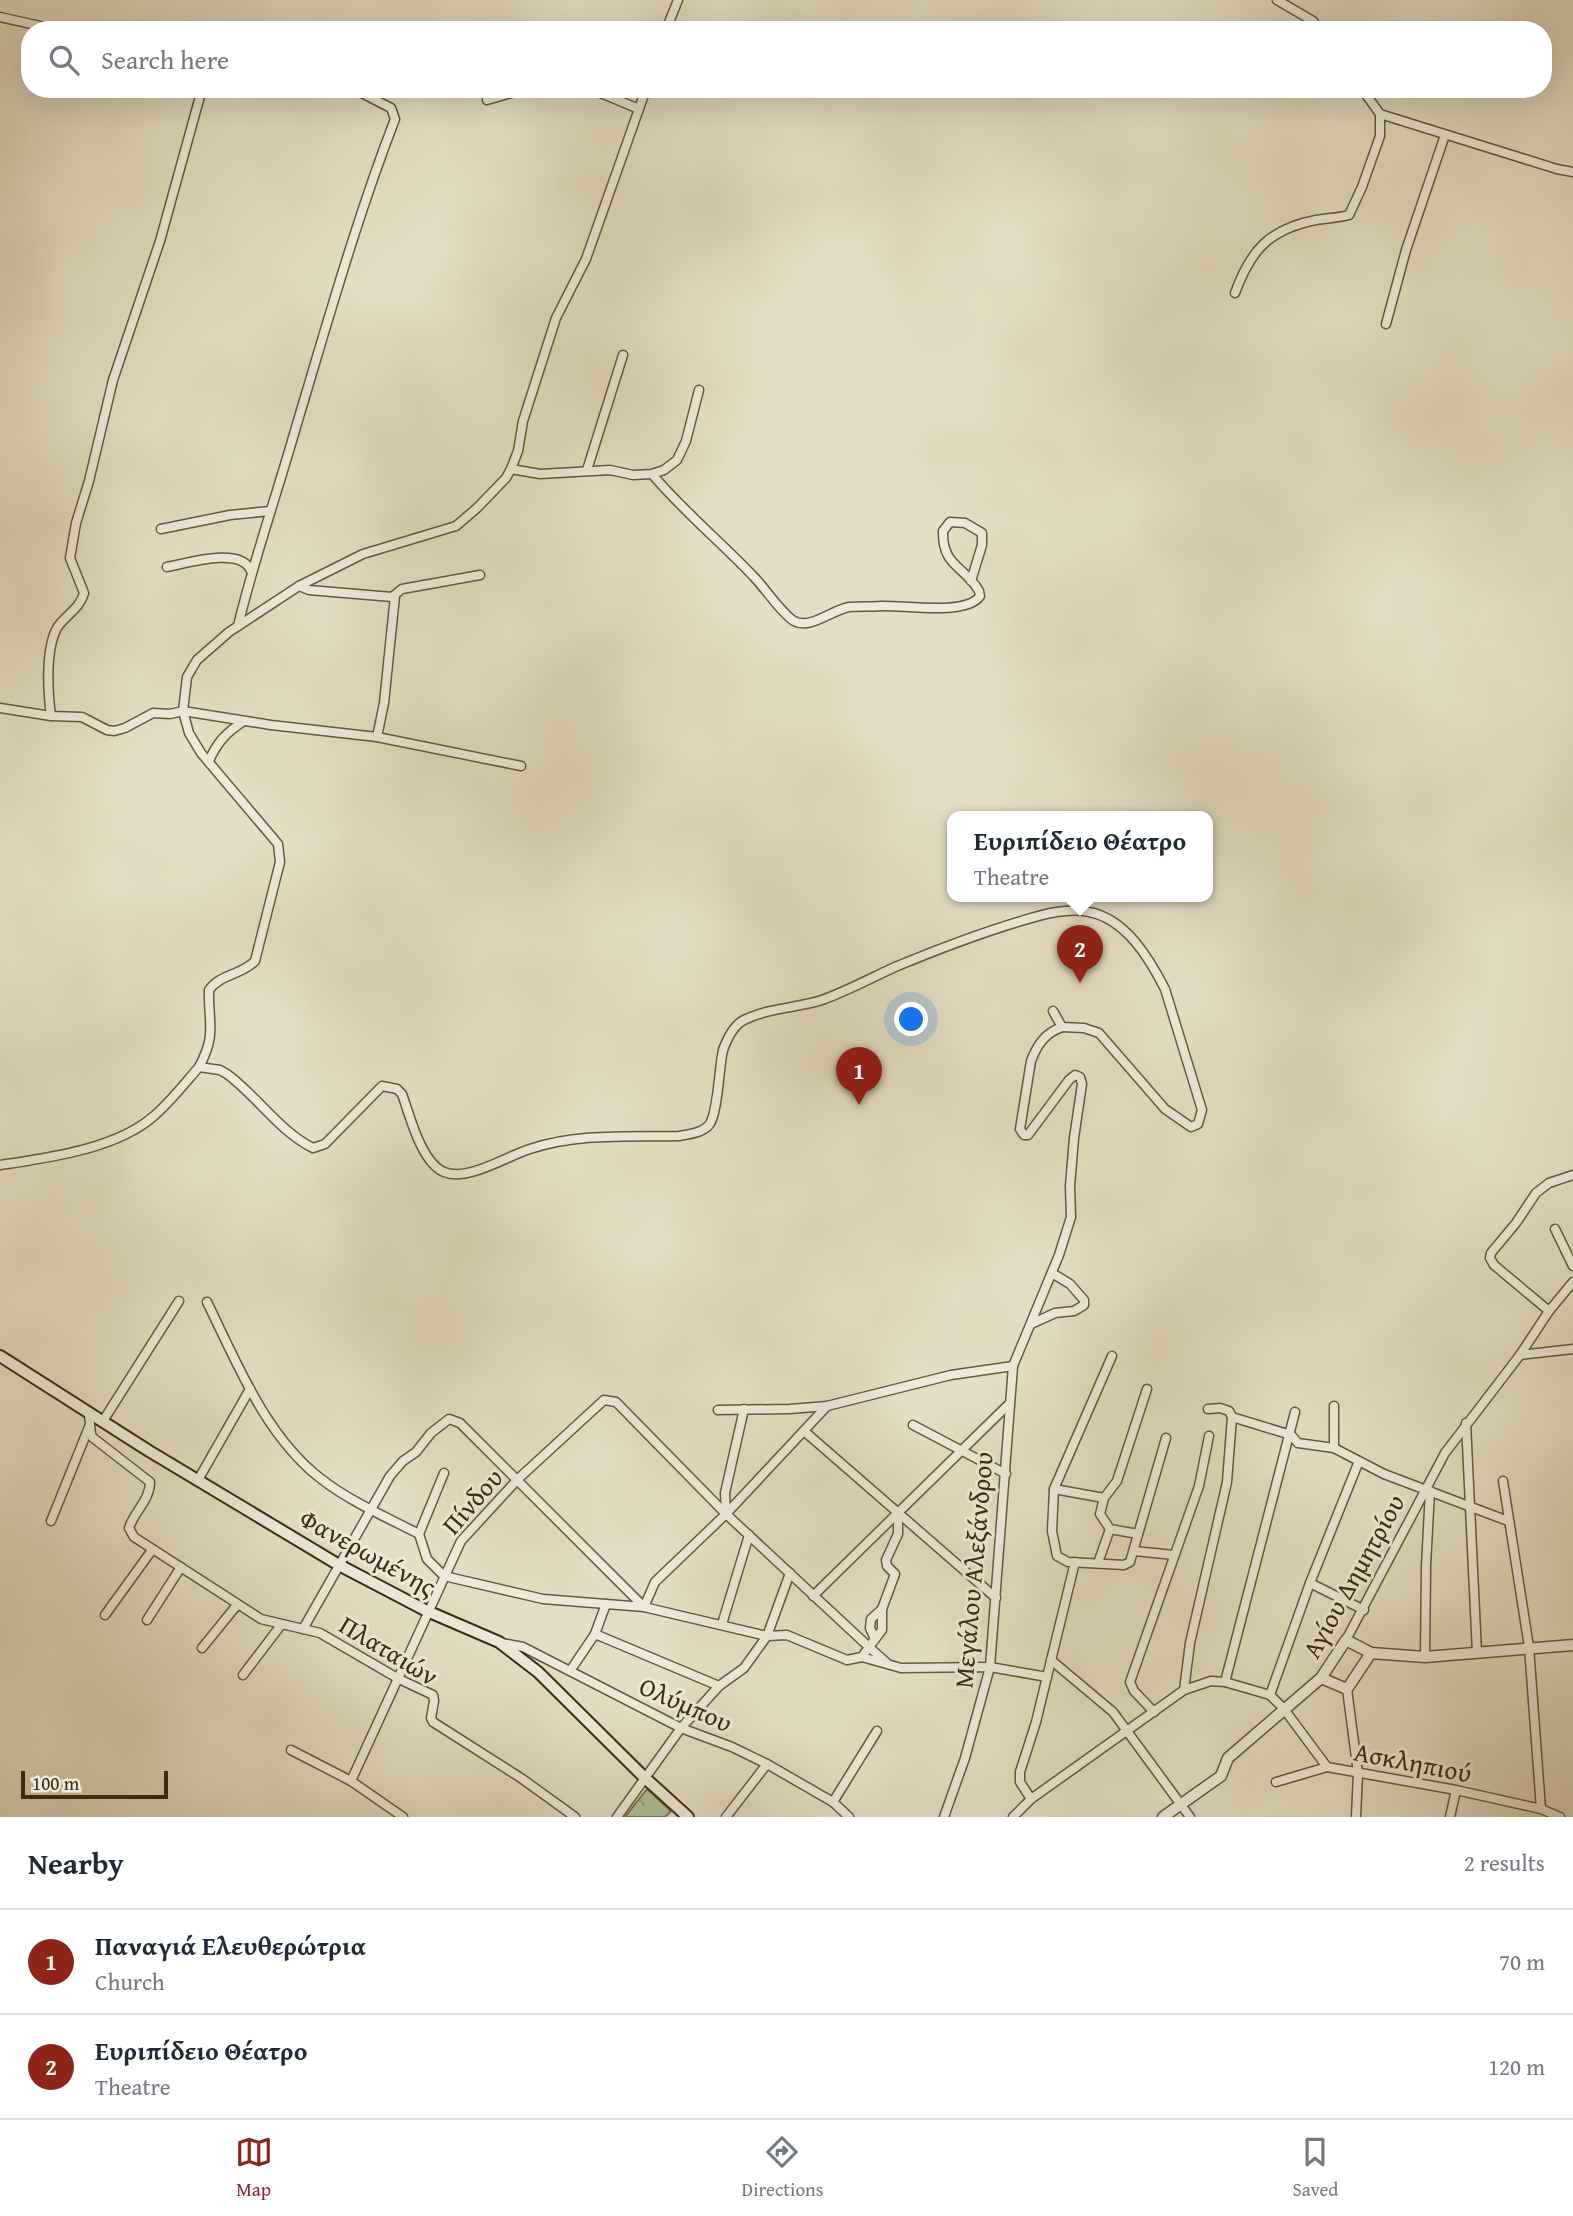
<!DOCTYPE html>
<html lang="en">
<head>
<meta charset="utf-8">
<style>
  body { margin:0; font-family:"Gentium Book Plus",serif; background:#f2f2f3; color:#1f2937 }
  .scale { position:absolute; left:21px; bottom:18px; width:147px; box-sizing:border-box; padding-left:7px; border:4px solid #3f2b10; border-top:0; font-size:19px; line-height:24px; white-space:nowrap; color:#3f2b10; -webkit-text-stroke:5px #eeead9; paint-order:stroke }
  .you { position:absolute; left:912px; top:1020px; width:24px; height:24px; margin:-18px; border:5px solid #fff; border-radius:50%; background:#1a73e8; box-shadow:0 0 0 10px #1a73e833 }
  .badge { display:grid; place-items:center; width:46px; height:46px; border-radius:50%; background:#8f2418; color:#fff; font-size:23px; font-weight:700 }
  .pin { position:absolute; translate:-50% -58px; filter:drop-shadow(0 2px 4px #0008) }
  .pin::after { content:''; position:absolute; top:37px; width:24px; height:21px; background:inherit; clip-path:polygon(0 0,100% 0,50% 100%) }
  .popup { position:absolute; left:947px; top:811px; width:266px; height:91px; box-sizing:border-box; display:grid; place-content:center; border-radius:14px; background:#fff; filter:drop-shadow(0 2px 5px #0005); font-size:23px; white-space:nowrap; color:#747a83 }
  .popup b { font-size:26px; color:#1f2937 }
  .popup::after { content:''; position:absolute; left:50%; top:100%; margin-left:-14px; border:14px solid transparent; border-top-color:#fff }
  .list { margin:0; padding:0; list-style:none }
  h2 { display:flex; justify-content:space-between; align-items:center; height:91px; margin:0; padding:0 28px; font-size:30px }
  h2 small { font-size:23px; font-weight:400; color:#747a83 }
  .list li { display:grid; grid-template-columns:46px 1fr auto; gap:21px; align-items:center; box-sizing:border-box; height:105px; padding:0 28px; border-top:2px solid #e0e1e3 }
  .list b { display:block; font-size:26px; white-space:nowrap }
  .list p { margin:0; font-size:23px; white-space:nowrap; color:#747a83 }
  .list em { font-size:23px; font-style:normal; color:#747a83 }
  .icon { flex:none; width:38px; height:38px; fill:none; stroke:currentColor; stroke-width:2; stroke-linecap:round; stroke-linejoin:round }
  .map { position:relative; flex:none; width:1573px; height:1817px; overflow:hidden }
  .search { position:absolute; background:#fff; box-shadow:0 7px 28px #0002; left:21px; right:21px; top:21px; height:77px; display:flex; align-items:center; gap:18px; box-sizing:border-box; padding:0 24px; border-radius:28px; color:#747a83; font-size:26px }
  .sheet { height:301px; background:#fff }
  nav { display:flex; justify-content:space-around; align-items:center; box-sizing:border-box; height:98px; border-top:2px solid #e0e1e3; background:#fff; font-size:19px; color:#747a83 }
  nav a { display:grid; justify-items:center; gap:4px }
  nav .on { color:#8f2418 }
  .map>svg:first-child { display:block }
  .park { fill:url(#park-crowns); stroke:#787654; stroke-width:2 }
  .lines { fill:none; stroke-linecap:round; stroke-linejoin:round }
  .minor-casing { stroke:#68583d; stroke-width:11 }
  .tertiary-casing { stroke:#68583d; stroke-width:13 }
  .secondary-casing { stroke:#3f2b10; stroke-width:14 }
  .minor { stroke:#eeead9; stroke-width:8 }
  .tertiary { stroke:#eeead9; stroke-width:10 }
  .secondary { stroke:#eeead9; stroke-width:10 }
  .labels { text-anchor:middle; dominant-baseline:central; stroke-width:6; stroke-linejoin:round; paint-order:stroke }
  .street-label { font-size:26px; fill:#3f2b10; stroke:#eeead9 }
</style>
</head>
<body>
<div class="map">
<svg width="1573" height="1817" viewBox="0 0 1573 1817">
  <defs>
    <pattern id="park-crowns" width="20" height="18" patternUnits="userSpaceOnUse" patternTransform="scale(1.75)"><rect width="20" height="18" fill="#b0c297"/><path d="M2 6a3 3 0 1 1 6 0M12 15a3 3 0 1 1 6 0" fill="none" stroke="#919e7a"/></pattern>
  </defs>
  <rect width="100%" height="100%" fill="#e5dec4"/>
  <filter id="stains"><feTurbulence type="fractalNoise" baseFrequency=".00286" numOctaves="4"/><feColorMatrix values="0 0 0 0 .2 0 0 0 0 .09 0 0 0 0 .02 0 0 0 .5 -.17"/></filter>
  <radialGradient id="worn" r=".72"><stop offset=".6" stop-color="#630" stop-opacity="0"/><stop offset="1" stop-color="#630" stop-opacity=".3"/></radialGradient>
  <polygon class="park" points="647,1789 671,1811 665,1817 625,1817"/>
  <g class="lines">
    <defs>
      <g id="minor">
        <polyline points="1277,0 1313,21 1319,30"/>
        <polyline points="0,17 58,30"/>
        <polyline points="666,30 678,0"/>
        <polyline points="591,89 639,109"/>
        <polyline points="1362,89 1380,114 1557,169 1573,172"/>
        <polyline points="487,100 525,89"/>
        <path d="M 1235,293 C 1251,249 1270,229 1316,220 C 1327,218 1338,218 1349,215 L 1362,187 L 1380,136 L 1380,114"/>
        <polyline points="1386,324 1406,250 1445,135"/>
        <polyline points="511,469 540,474 610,470 633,475 652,474 664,470 677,460 686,441 699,390"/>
        <polyline points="587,470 623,355"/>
        <path d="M 652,474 C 683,511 721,542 754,577 C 765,588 782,614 794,621 C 810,630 832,610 849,607 C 860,606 871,607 881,606 C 904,605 966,616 980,596 L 979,591 C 965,566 942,567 943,531 L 950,522 L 965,523 L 982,533 L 982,545 L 971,581"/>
        <polyline points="161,529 230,515 270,511"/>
        <path d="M 167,567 C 187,563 242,546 251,571"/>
        <polyline points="299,586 309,590 392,597 402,589 480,575"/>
        <path d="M 238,626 C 254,559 277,494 296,427 C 327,324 356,220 395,119 L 391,108 L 354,89"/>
        <polyline points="0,708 51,716 82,717 107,730 114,731 125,728 153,713 170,714 183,711 187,677 197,660 229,632 299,586 363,554 456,526 477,508 506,478 511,469 518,451 523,421 556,318 586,259 646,89"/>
        <path d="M 51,716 C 48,693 45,650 57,628 C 65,615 80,609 84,593 L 70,558 L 76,523 L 89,481 L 113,380 L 160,241 L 202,89"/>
        <polyline points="377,737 384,703 395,596"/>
        <path d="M 209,761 C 217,742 227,732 244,721"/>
        <path d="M 199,1067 L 220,1070 L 227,1074 C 257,1096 279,1131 313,1148 L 325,1144 L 382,1086 L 397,1089 L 402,1094 C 410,1116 421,1162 444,1172 C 467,1182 507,1156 530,1149 C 577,1133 630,1137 679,1136 C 689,1134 702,1133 709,1125 C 718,1114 719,1067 723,1050 C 727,1039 734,1025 744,1020 C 768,1008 797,1008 822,1000 C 847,991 871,978 895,967 C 936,950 977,934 1021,921 C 1041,915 1067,907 1089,912 C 1126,919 1149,958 1165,989 L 1202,1110 L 1198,1124 L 1191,1127 L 1165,1109 L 1099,1033 L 1084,1028 L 1062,1027 L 1053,1011"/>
        <path d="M 0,1165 C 47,1158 118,1149 155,1115 C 171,1101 185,1083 199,1067 C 217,1034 208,1023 209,990 C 220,974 242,975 255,961 L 280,862 L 278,844 L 201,753 L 189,733 L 183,711 L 271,725 L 377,737 L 521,766"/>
        <polyline points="1555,1229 1573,1266"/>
        <path d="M 207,1302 C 237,1363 265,1435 320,1478 C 349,1501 386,1517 419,1534"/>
        <polyline points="1549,1311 1494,1265 1490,1258 1491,1253 1516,1223 1536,1193 1549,1183 1573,1175"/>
        <polyline points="1031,1324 1055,1313 1074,1311 1084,1305 1084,1300 1070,1284 1052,1273"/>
        <polyline points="1520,1355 1573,1349"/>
        <polyline points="1112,1356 1054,1489 1052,1531 1057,1556 1068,1562 1124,1565 1130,1562 1166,1438"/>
        <polyline points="1208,1409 1220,1408 1229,1411 1232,1417 1291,1435 1298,1443 1334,1448 1384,1474 1508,1521"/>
        <polyline points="718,1410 790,1409 827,1406"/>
        <path d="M 88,1413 C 91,1419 89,1428 92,1437 L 150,1482 C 150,1500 134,1512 129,1528 L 134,1537 L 261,1619 L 320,1633 L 399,1679 L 433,1695 L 434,1701 L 431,1718 L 433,1722 L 521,1778 L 575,1817"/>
        <polyline points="103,1421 179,1301"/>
        <polyline points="1466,1423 1477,1653"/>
        <polyline points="913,1425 1006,1474"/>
        <polyline points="804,1431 996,1598"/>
        <polyline points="1334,1448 1334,1406"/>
        <polyline points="444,1473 419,1534 427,1559 444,1576 543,1599 644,1607 767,1636 787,1635 847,1660 862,1657"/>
        <polyline points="198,1480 250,1389"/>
        <polyline points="1503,1481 1529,1647 1541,1809"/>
        <polyline points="1054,1489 1104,1498 1117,1481 1147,1389"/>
        <polyline points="1104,1498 1100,1514 1110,1529 1138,1534"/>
        <polyline points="726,1514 725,1493 744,1409"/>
        <polyline points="51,1521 89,1427"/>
        <polyline points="1134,1551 1174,1555"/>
        <polyline points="1098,1563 1110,1529"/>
        <polyline points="1310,1583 1364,1610"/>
        <polyline points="813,1596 1008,1405"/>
        <polyline points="105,1615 152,1550"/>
        <polyline points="147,1620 181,1567"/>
        <polyline points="722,1624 749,1535"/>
        <polyline points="303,1629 390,1476 403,1461 416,1452 431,1433 449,1419 460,1423 644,1607 655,1582 726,1514 827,1406 951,1375 1013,1366"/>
        <polyline points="595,1634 606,1604"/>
        <polyline points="875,1639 870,1628 871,1619 882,1609"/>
        <polyline points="1346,1640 1445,1453 1520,1355 1549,1311 1573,1282"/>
        <polyline points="502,1643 523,1647 681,1728 732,1747 767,1764 833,1802 849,1817"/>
        <polyline points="202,1648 237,1605"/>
        <polyline points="1425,1657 1426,1566 1430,1491"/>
        <polyline points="1051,1660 1113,1712 1190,1817"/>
        <polyline points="887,1663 869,1647 882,1630 882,1609 895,1574 887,1566 886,1560 898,1534 898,1514"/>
        <polyline points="570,1671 595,1634 719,1686"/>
        <polyline points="243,1675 281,1625"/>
        <polyline points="1225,1682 1295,1412"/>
        <polyline points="1347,1689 1358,1773 1356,1817"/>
        <polyline points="1184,1690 1190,1643 1227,1482 1232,1417"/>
        <polyline points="1270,1695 1310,1583 1359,1461"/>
        <polyline points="1154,1712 1134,1691 1130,1682 1199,1486 1209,1436"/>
        <polyline points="291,1750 351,1781 403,1817"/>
        <polyline points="351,1781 461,1541 518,1479 604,1400 616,1402 726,1514 869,1647 862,1657 901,1668 990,1667 1047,1677"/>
        <polyline points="1276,1782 1327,1767"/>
        <polyline points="1031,1799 1020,1782 1020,1772 1036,1722 1075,1562"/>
        <polyline points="833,1802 877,1731"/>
        <polyline points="617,1817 681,1728 719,1686 744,1668 767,1636 790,1573"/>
        <polyline points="726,1817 767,1764"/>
        <path d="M 944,1817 L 965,1758 L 990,1667 L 1013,1366 L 1059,1255 L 1071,1217 L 1070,1186 L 1074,1138 L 1082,1084 L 1080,1077 L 1075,1075 L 1069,1080 L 1028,1135 L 1024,1135 L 1020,1129 L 1031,1061 C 1037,1045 1045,1033 1062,1027"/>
        <polyline points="1013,1817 1031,1799 1184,1690 1211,1681 1225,1682 1270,1695 1284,1709 1327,1767 1456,1790 1541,1809 1560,1817"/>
        <polyline points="1450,1817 1456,1790"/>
      </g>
      <g id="tertiary">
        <polyline points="1321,1678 1347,1689 1371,1653"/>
        <polyline points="1163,1817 1221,1776 1228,1758 1321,1678 1346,1640 1371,1653 1425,1657 1573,1645"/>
      </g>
      <polyline id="secondary" points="0,1356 149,1451 339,1565 427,1611 499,1642 538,1672 644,1777 688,1817"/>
    </defs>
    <use href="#minor" class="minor-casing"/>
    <use href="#tertiary" class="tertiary-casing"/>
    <use href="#secondary" class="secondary-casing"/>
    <use href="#minor" class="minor"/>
    <use href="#tertiary" class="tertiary"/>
    <use href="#secondary" class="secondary"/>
  </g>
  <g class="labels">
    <g class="street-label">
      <text transform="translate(472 1501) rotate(-49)">Πίνδου</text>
      <text transform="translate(368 1552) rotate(29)">Φανερωμένης</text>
      <text transform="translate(973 1570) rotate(-85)">Μεγάλου Αλεξάνδρου</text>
      <text transform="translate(1353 1576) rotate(-61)">Αγίου Δημητρίου</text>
      <text transform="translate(389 1650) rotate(31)">Πλαταιών</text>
      <text transform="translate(686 1704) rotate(24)">Ολύμπου</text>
      <text transform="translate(1413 1762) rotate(11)">Ασκληπιού</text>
    </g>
  </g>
  <rect width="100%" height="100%" filter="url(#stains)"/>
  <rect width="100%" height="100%" fill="url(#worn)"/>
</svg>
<div class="scale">100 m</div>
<div class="you"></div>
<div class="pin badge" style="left:859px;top:1105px">1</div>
<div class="pin badge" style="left:1080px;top:983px">2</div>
<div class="popup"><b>Ευριπίδειο Θέατρο</b>Theatre</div>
<div class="search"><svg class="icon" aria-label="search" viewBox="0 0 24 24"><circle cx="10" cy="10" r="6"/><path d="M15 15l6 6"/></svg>Search here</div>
</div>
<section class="sheet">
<h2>Nearby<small>2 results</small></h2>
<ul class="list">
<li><span class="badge">1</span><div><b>Παναγιά Ελευθερώτρια</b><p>Church</p></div><em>70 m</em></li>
<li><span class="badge">2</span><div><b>Ευριπίδειο Θέατρο</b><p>Theatre</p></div><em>120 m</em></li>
</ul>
</section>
<nav>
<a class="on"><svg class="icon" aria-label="map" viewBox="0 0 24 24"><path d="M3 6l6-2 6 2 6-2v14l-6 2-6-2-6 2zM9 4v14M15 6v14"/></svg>Map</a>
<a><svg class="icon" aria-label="directions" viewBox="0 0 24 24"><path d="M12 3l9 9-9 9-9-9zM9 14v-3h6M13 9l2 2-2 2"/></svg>Directions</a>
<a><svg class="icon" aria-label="saved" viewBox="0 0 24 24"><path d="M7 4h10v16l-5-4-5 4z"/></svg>Saved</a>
</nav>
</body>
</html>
